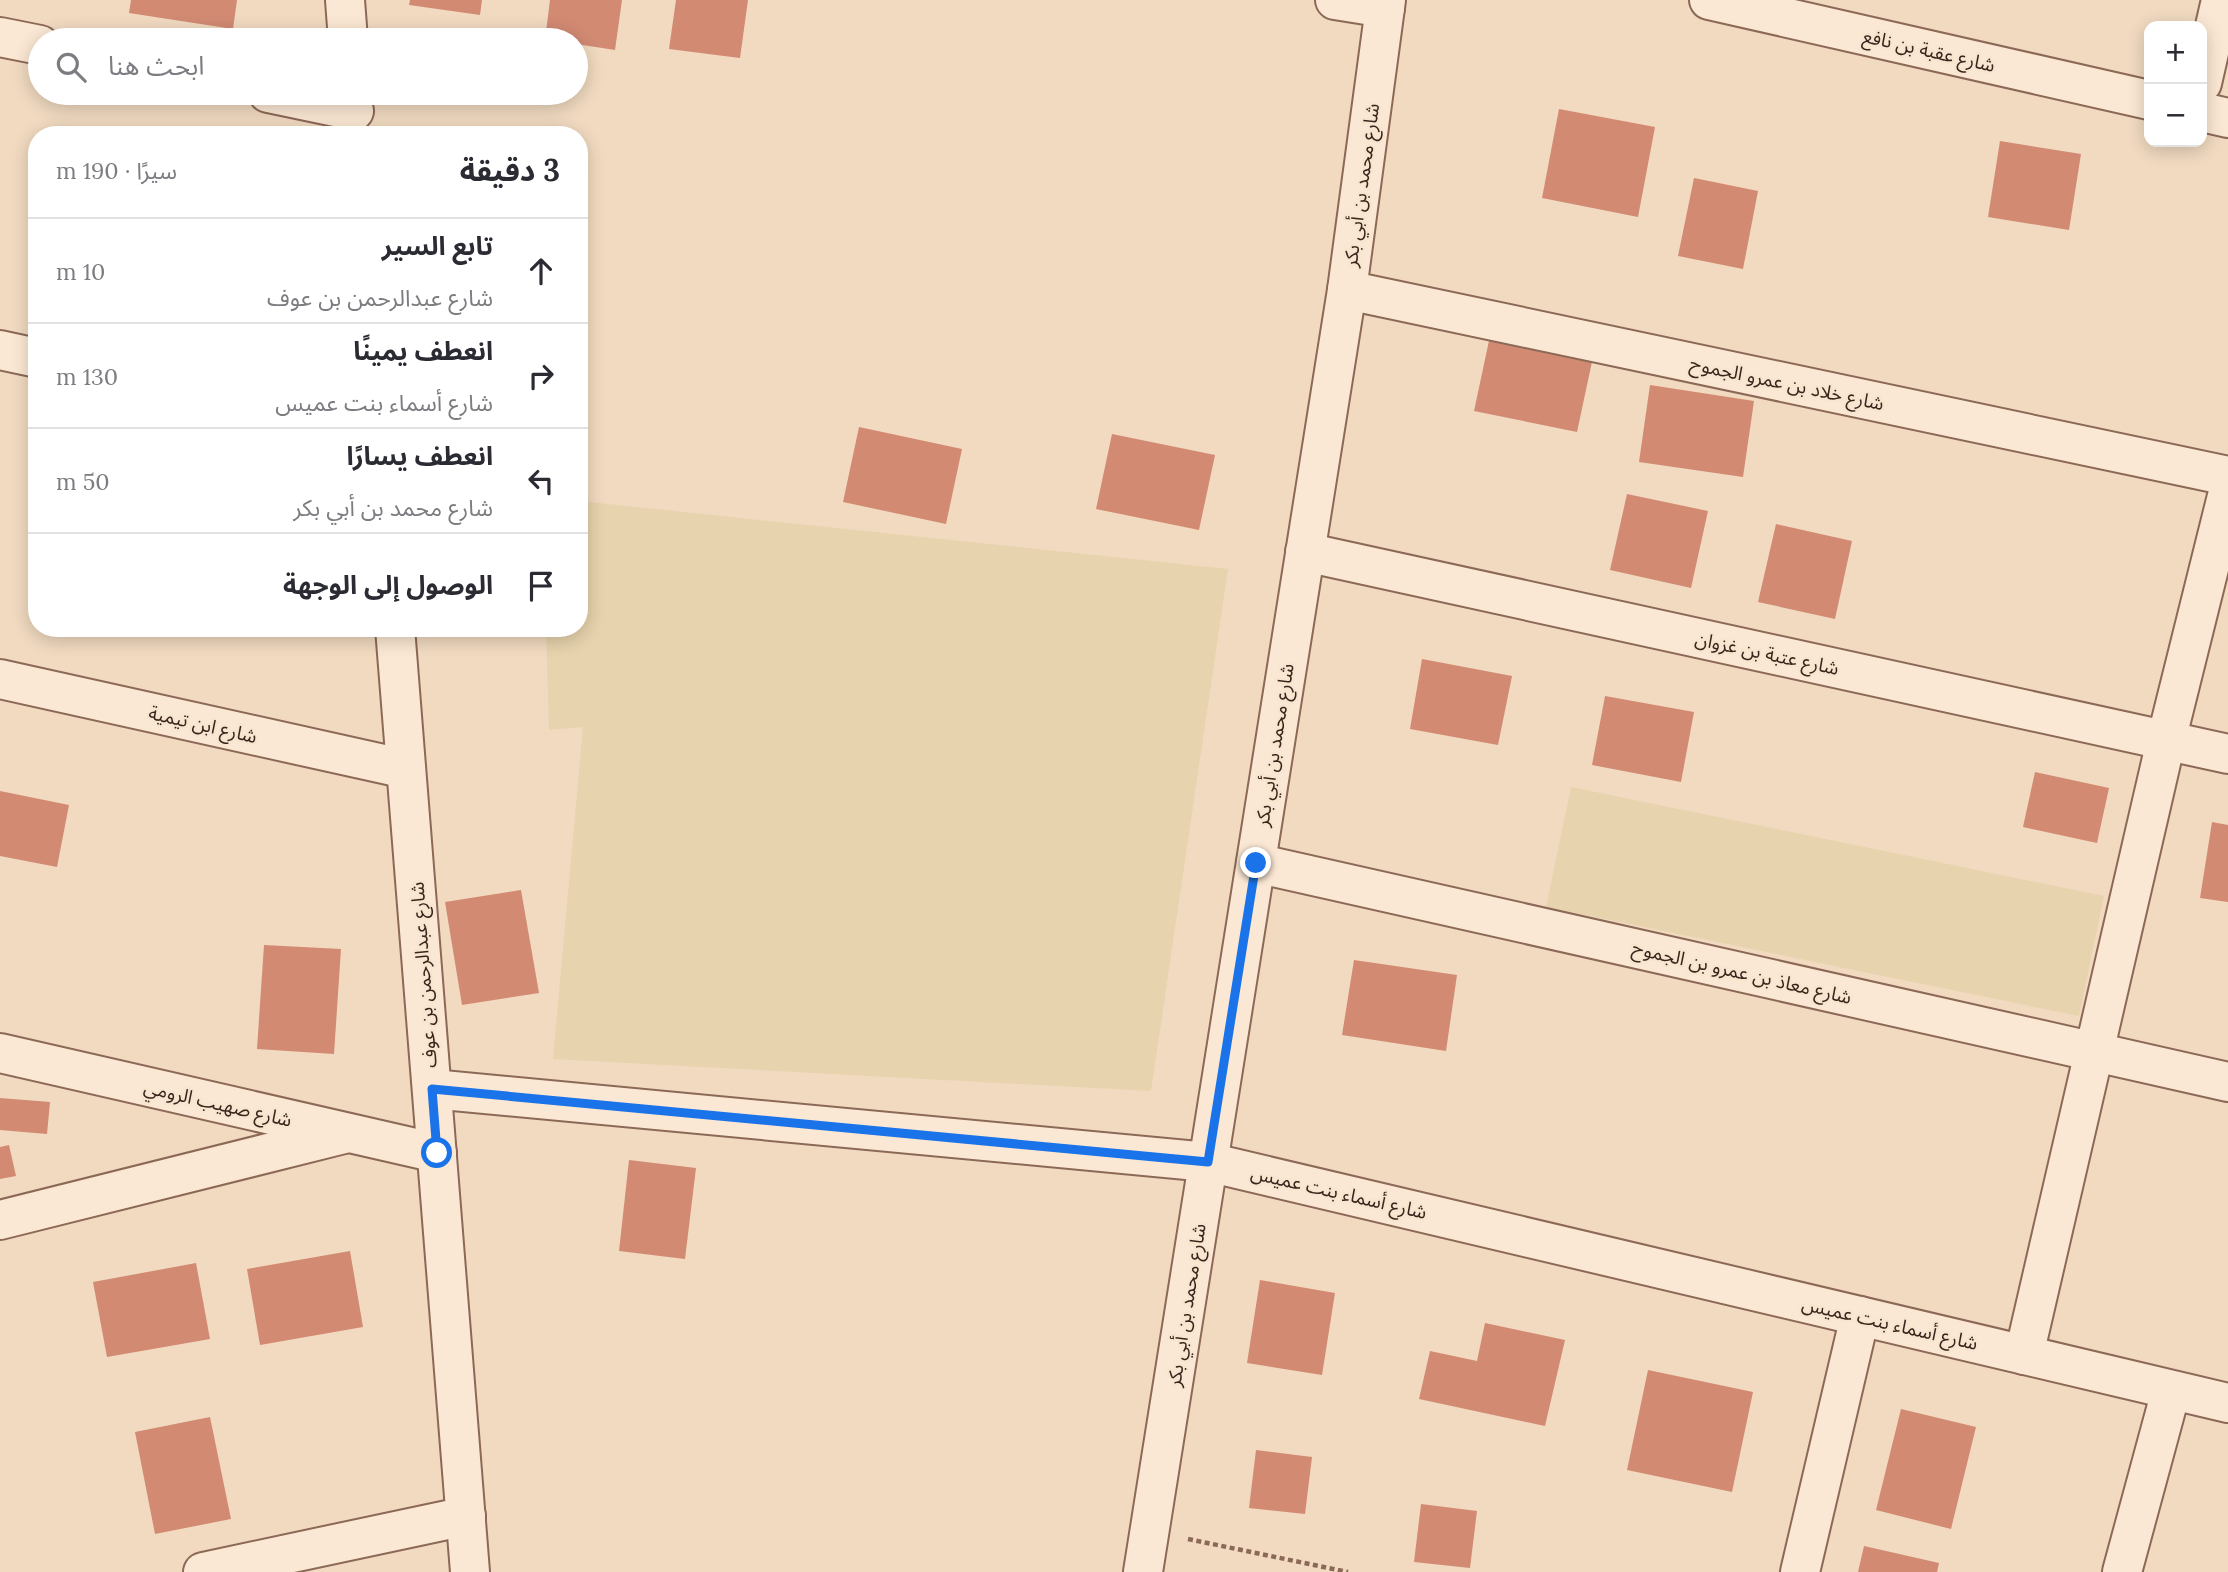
<!DOCTYPE html>
<html lang="ar">
<head>
<meta charset="utf-8">
<style>
  body { margin:0; font-family:Lora,"Noto Sans Arabic",serif; background:#f7f7f7; color:#2b2b33; direction:rtl }
  .controls { position:absolute; right:21px; top:21px; display:grid; overflow:hidden; border-radius:14px; box-shadow:0 4px 18px #0003 }
  .controls button { width:63px; height:63px; display:grid; place-items:center; padding:0; border:0; border-bottom:2px solid #e1e1e2; background:#fff; color:#2b2b33; font:35px sans-serif }
  .stop { position:absolute; width:21px; height:21px; margin:-16px; border:5px solid #1a73e8; border-radius:50%; background:#fff }
  .stop.end { background:#1a73e8; border-color:#fff; box-shadow:0 2px 7px #0008 }
  .list { margin:0; padding:0; list-style:none }
  h2 { display:flex; justify-content:space-between; align-items:center; height:91px; margin:0; padding:0 28px; font-size:30px }
  h2 small { font-size:23px; font-weight:400; color:#7c7c81 }
  .list li { display:grid; grid-template-columns:46px 1fr auto; gap:21px; align-items:center; box-sizing:border-box; height:105px; padding:0 28px; border-top:2px solid #e1e1e2 }
  .list b { display:block; font-size:26px; white-space:nowrap }
  .list p { margin:0; font-size:23px; white-space:nowrap; color:#7c7c81 }
  .list em { font-size:23px; font-style:normal; color:#7c7c81 }
  .icon { flex:none; width:38px; height:38px; fill:none; stroke:currentColor; stroke-width:2; stroke-linecap:round; stroke-linejoin:round }
  .map { position:relative; flex:none; width:2228px; height:1572px; overflow:hidden; direction:ltr }
  .search { position:absolute; background:#fff; box-shadow:0 4px 18px #0003; left:28px; top:28px; width:560px; height:77px; display:flex; align-items:center; gap:18px; box-sizing:border-box; padding:0 24px; border-radius:38px; color:#7c7c81; font-size:26px }
  .panel { position:absolute; background:#fff; box-shadow:0 4px 18px #0003; left:28px; top:126px; width:560px; height:511px; border-radius:28px; direction:rtl }
  .map>svg:first-child { display:block }
  .farmland { fill:#e7d3ad }
  .building { fill:#d28a73 }
  .lines { fill:none; stroke-linecap:round; stroke-linejoin:round }
  .minor-casing { stroke:#8c6957; stroke-width:42 }
  .path { stroke:#8c6957; stroke-width:4.5; stroke-dasharray:5 3.5; stroke-linecap:butt }
  .minor { stroke:#fbe8d4; stroke-width:38 }
  .route { stroke:#1a73e8; stroke-width:9 }
  .labels { text-anchor:middle; dominant-baseline:central; stroke-width:5; stroke-linejoin:round; paint-order:stroke }
  .street-label { font-size:19px; fill:#3a251c; stroke:#f8e5d0 }
</style>
</head>
<body>
<div class="map">
<svg width="2228" height="1572" viewBox="0 0 2228 1572">
  <rect width="100%" height="100%" fill="#f1dac0"/>
  <g class="farmland">
    <polygon points="579,501 1228,569 1151,1091 553,1059 583,727 549,730 546,628 579,628"/>
    <polygon points="1571,787 2104,896 2079,1016 1546,907"/>
  </g>
  <g class="building">
    <polygon points="131,0 237,0 233,29 129,13"/>
    <polygon points="410,0 482,0 480,15 409,5"/>
    <polygon points="550,0 622,0 615,50 576,44 576,40 545,40"/>
    <polygon points="676,0 748,0 740,58 669,49"/>
    <polygon points="1559,109 1655,127 1638,217 1542,198"/>
    <polygon points="2000,141 2081,154 2069,230 1988,217"/>
    <polygon points="1694,178 1758,191 1743,269 1678,256"/>
    <polygon points="1490,336 1593,357 1577,432 1474,411"/>
    <polygon points="1650,385 1754,401 1743,477 1639,462"/>
    <polygon points="859,427 962,449 946,524 843,502"/>
    <polygon points="1112,434 1215,455 1199,530 1096,509"/>
    <polygon points="1627,494 1708,511 1691,588 1610,570"/>
    <polygon points="1776,524 1852,541 1835,619 1758,602"/>
    <polygon points="1422,659 1512,676 1498,745 1410,729"/>
    <polygon points="1605,696 1694,712 1681,782 1592,765"/>
    <polygon points="2035,772 2109,788 2097,843 2023,827"/>
    <polygon points="0,791 69,805 57,867 0,856"/>
    <polygon points="2212,822 2228,825 2228,902 2200,898"/>
    <polygon points="521,890 539,993 462,1005 445,902"/>
    <polygon points="264,945 341,949 334,1054 257,1049"/>
    <polygon points="1354,960 1457,975 1446,1051 1342,1035"/>
    <polygon points="0,1098 50,1102 47,1134 0,1130"/>
    <polygon points="9,1145 16,1176 0,1179 0,1147"/>
    <polygon points="629,1160 696,1168 685,1259 619,1251"/>
    <polygon points="350,1251 363,1327 260,1345 247,1269"/>
    <polygon points="196,1263 210,1339 107,1357 93,1282"/>
    <polygon points="1260,1280 1335,1293 1322,1375 1247,1363"/>
    <polygon points="1485,1323 1565,1340 1545,1426 1419,1399 1430,1351 1477,1361"/>
    <polygon points="1648,1370 1753,1392 1732,1492 1627,1470"/>
    <polygon points="1901,1409 1976,1427 1951,1529 1876,1510"/>
    <polygon points="210,1417 231,1519 155,1534 135,1432"/>
    <polygon points="1256,1450 1312,1457 1305,1514 1249,1508"/>
    <polygon points="1421,1504 1477,1511 1470,1568 1414,1562"/>
    <polygon points="1864,1546 1939,1563 1937,1572 1858,1572"/>
  </g>
  <g class="lines">
    <defs>
      <g id="minor">
        <polyline points="345,0 348,40"/>
        <polyline points="1335,0 1385,8"/>
        <polyline points="1709,0 2149,100"/>
        <polyline points="0,37 40,45"/>
        <polyline points="2202,83 2221,0"/>
        <polyline points="268,93 354,111"/>
        <polyline points="2202,112 2228,118"/>
        <polyline points="1347,290 2228,476"/>
        <polyline points="0,350 37,358"/>
        <polyline points="1305,552 2228,754"/>
        <polyline points="395,628 470,1572"/>
        <polyline points="0,679 406,769"/>
        <polyline points="1256,863 2228,1082"/>
        <polyline points="0,1053 437,1153"/>
        <polyline points="432,1089 1208,1162 2228,1403"/>
        <polyline points="0,1220 344,1134"/>
        <polyline points="2024,1355 2166,741 2228,492"/>
        <polyline points="203,1572 466,1516"/>
        <polyline points="1143,1572 1347,290 1386,0"/>
        <polyline points="1800,1572 1860,1316"/>
        <polyline points="2122,1572 2171,1391"/>
      </g>
    </defs>
    <use href="#minor" class="minor-casing"/>
    <polyline class="path" points="1188,1539 1348,1572"/>
    <use href="#minor" class="minor"/>
  </g>
  <g class="lines">
    <polyline class="route" points="437,1153 432,1089 1208,1162 1256,863"/>
  </g>
  <g class="labels">
    <g class="street-label">
      <text transform="translate(1929 50) rotate(13)">شارع عقبة بن نافع</text>
      <text transform="translate(1361 185) rotate(-82)">شارع محمد بن أبي بكر</text>
      <text transform="translate(1787 383) rotate(12)">شارع خلاد بن عمرو الجموح</text>
      <text transform="translate(1767 653) rotate(12)">شارع عتبة بن غزوان</text>
      <text transform="translate(203 724) rotate(13)">شارع ابن تيمية</text>
      <text transform="translate(1274 745) rotate(-81)">شارع محمد بن أبي بكر</text>
      <text transform="translate(1742 972) rotate(13)">شارع معاذ بن عمرو بن الجموح</text>
      <text transform="translate(423 975) rotate(-94)">شارع عبدالرحمن بن عوف</text>
      <text transform="translate(218 1103) rotate(13)">شارع صهيب الرومي</text>
      <text transform="translate(1339 1192) rotate(13)">شارع أسماء بنت عميس</text>
      <text transform="translate(1186 1305) rotate(-81)">شارع محمد بن أبي بكر</text>
      <text transform="translate(1890 1323) rotate(13)">شارع أسماء بنت عميس</text>
    </g>
  </g>
</svg>
<div class="controls">
<button>+</button>
<button>−</button>
</div>
<div class="stop" style="left:437px;top:1153px"></div>
<div class="stop end" style="left:1256px;top:863px"></div>
<div class="search"><svg class="icon" aria-label="search" viewBox="0 0 24 24"><circle cx="10" cy="10" r="6"/><path d="M15 15l6 6"/></svg>ابحث هنا</div>
<section class="panel">
<h2>3 دقيقة<small>سيرًا · 190 m</small></h2>
<ul class="list">
<li><svg class="icon" aria-label="ahead" viewBox="0 0 24 24"><path d="M12 20V5M6 11l6-6 6 6"/></svg><div><b>تابع السير</b><p>شارع عبدالرحمن بن عوف</p></div><em>10 m</em></li>
<li><svg class="icon" aria-label="right" viewBox="0 0 24 24"><path d="M7 20v-9h11M14 6l5 5-5 5"/></svg><div><b>انعطف يمينًا</b><p>شارع أسماء بنت عميس</p></div><em>130 m</em></li>
<li><svg class="icon" aria-label="left" viewBox="0 0 24 24"><path d="M17 20v-9H6M10 6l-5 5 5 5"/></svg><div><b>انعطف يسارًا</b><p>شارع محمد بن أبي بكر</p></div><em>50 m</em></li>
<li><svg class="icon" aria-label="arrive" viewBox="0 0 24 24"><path d="M6 21V4h12l-3 4 3 4H6"/></svg><div><b>الوصول إلى الوجهة</b></div></li>
</ul>
</section>
</div>
</body>
</html>
